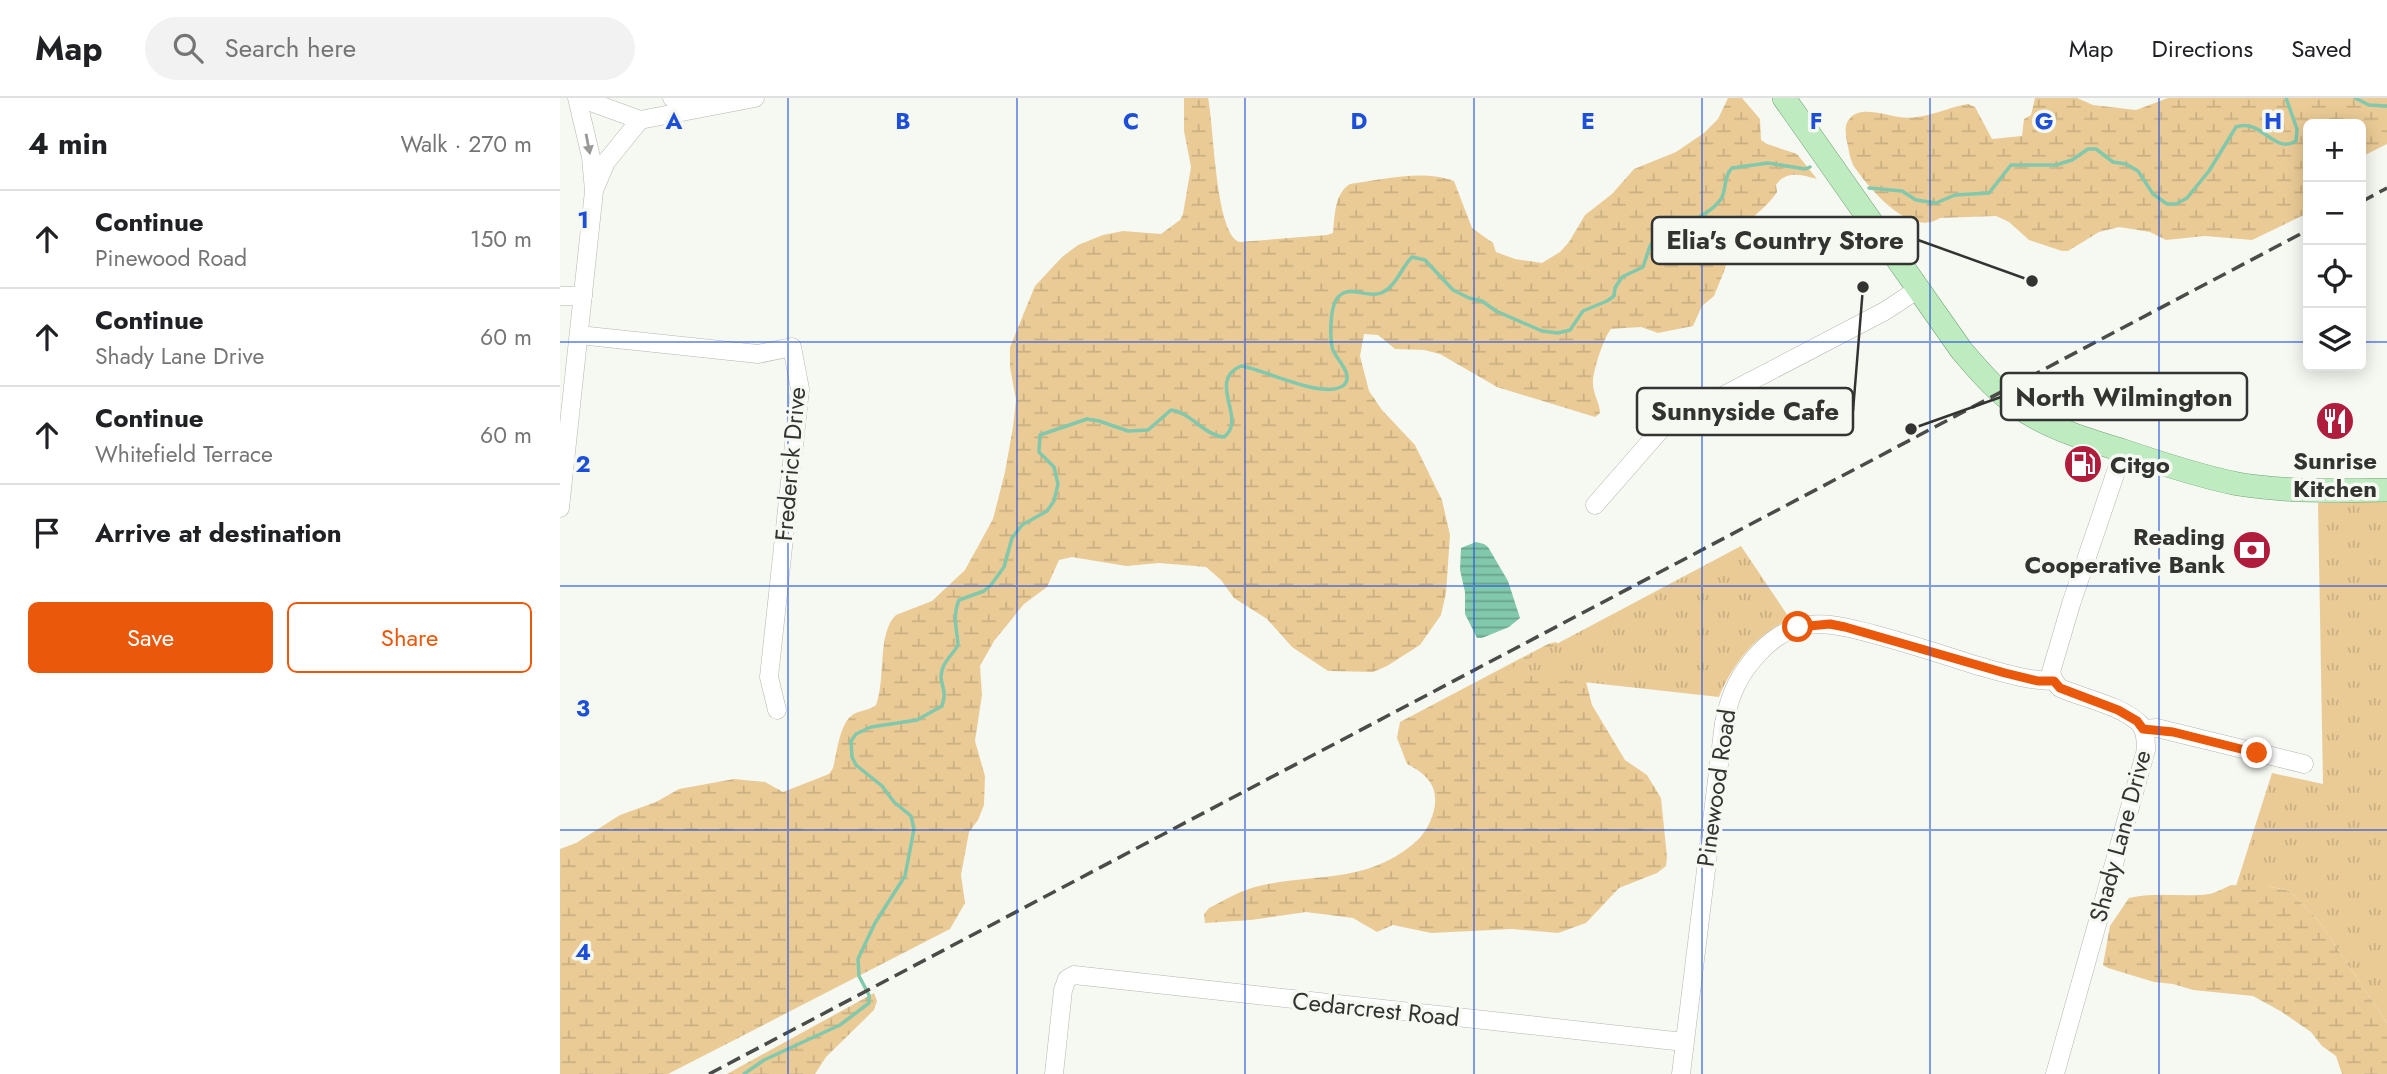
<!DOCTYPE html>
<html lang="en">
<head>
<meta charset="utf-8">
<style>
  body { margin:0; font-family:Jost,sans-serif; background:#f2f2f2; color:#202124 }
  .controls { position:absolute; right:21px; top:21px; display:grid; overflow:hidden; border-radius:10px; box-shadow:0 4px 18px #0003 }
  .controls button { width:63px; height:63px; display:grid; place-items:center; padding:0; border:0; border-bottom:2px solid #e0e0e0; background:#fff; color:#202124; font:35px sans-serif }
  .stop { position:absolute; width:21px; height:21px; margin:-16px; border:5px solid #ea580c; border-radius:50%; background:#fff }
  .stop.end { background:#ea580c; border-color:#fff; box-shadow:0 2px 7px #0008 }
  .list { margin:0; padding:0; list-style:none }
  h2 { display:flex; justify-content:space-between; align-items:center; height:91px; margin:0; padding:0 28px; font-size:30px }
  h2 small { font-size:23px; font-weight:400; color:#757577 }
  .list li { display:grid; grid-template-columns:46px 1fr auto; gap:21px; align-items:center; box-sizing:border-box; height:98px; padding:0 28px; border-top:2px solid #e0e0e0 }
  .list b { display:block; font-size:26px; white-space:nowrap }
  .list p { margin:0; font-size:23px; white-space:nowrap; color:#757577 }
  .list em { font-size:23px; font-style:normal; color:#757577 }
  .actions { display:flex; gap:14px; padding:21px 28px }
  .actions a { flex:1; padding:16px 0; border:2px solid #ea580c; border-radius:10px; text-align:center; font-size:24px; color:#ea580c }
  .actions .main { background:#ea580c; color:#fff }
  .icon { flex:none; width:38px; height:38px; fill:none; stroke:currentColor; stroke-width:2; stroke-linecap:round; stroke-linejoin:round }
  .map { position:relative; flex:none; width:1827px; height:976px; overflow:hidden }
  header { display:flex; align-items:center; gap:42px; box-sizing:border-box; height:98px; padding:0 35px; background:#fff; border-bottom:2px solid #e0e0e0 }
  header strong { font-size:33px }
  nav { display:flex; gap:38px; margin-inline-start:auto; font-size:24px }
  .search { width:490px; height:63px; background:#f2f2f2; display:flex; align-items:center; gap:18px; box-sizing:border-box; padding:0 24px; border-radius:38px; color:#757577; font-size:26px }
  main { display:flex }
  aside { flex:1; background:#fff }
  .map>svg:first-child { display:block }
  .wetland { fill:url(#wetland-marsh) }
  .park { fill:url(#park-tufts) }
  .water { fill:url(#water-rules) }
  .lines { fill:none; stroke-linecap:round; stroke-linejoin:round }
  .stream { stroke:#81c8ac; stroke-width:3.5 }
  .minor-casing { stroke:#b4b6b0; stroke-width:19 }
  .major-casing { stroke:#71a273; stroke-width:24 }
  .minor { stroke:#fff; stroke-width:18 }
  .major { stroke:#beebc0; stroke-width:23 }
  .rail { stroke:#4b4c49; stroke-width:3.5; stroke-dasharray:14 7; stroke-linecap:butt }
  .oneway { fill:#999a98 }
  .route { stroke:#ea580c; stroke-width:9 }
  .grid { fill:none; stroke:#1d4ed8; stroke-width:2; stroke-opacity:0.55 }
  .labels { text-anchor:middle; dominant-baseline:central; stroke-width:7; stroke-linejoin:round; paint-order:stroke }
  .poi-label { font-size:24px; font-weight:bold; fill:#333432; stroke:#f6f9f2 }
  .street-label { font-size:24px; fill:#333432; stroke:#f6f9f2 }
  .grid-label { font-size:23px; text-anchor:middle; font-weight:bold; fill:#1d4ed8; stroke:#f6f9f2; stroke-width:7; stroke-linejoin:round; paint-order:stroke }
  .leader { fill:none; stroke:#333432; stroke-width:2.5 }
  .callout-dot { fill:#333432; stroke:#f6f9f2; stroke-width:2.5 }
  .callout { fill:#f6f9f2; stroke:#333432; stroke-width:2.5 }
  .callout-label { font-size:26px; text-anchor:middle; font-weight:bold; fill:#333432 }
</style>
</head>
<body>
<header>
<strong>Map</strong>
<div class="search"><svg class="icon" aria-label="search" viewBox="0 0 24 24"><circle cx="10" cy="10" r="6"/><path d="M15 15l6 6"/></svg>Search here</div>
<nav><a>Map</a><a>Directions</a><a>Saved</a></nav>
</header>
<main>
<aside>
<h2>4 min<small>Walk · 270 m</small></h2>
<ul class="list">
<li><svg class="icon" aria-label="ahead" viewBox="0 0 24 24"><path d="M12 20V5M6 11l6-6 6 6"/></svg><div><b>Continue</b><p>Pinewood Road</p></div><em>150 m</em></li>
<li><svg class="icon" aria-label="ahead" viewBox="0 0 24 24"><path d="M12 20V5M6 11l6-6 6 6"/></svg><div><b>Continue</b><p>Shady Lane Drive</p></div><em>60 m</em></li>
<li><svg class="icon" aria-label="ahead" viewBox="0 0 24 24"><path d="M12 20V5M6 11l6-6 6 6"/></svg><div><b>Continue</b><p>Whitefield Terrace</p></div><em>60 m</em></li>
<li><svg class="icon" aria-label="arrive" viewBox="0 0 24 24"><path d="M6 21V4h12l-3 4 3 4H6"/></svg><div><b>Arrive at destination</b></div></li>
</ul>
<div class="actions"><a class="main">Save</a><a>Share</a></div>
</aside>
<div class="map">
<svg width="1827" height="976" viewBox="0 0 1827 976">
  <defs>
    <pattern id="wetland-marsh" width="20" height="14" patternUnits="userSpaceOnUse" patternTransform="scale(1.75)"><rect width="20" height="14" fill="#eacb96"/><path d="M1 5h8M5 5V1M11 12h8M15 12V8" fill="none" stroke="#c9af82"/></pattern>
    <pattern id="park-tufts" width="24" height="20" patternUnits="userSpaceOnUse" patternTransform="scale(1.75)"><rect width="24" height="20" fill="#eacb96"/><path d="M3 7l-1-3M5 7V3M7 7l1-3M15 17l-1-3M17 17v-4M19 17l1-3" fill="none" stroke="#c9af82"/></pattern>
    <pattern id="water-rules" width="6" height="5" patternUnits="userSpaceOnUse" patternTransform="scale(1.75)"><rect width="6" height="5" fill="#81c8ac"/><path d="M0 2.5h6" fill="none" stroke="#6aa38d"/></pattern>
  </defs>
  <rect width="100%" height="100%" fill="#f6f9f2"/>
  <g class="wetland">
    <path d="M 624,0 L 648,0 C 654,26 655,138 680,144 L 767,137 L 773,135 C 775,118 774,96 790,86 C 822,82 862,71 894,83 L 912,130 L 933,145 L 936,154 L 955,161 L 982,165 L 1000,154 L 1009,144 L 1025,117 L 1052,96 L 1074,71 L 1116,54 L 1144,35 L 1158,21 L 1168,0 L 1182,0 L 1200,21 L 1201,42 L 1207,46 L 1237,56 L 1257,81 C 1241,77 1226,72 1216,87 L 1217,94 C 1210,106 1197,114 1188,125 C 1181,133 1179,143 1170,149 L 1165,171 L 1154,198 L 1142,208 L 1133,228 L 1098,235 L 1081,229 L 1051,231 C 1044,239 1032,275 1033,286 C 1033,296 1040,305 1040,315 L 1035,319 L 937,289 L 880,256 L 864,252 L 835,251 L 818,237 L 804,236 L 800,258 L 809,293 L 822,312 L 855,347 L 882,402 L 890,437 L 886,495 L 881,517 L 860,547 L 827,568 L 813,574 L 768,573 L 732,549 L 707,521 L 674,500 L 661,482 L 646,469 L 599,465 L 566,468 L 512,459 L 499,462 L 487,489 L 464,506 L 434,543 L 420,568 L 422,597 L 415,643 L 425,678 L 424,707 L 418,722 L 409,734 L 401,777 L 405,805 L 390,831 L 108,976 L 0,976 L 0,751 L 16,745 L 60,717 L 96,704 L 119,691 L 174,681 L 205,684 L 223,694 L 269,676 L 273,670 C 277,655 279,629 291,618 C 298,612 309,613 316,607 C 326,582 317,534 336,517 L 372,503 L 405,472 L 433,421 L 445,374 L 453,329 L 456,302 L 450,269 L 450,249 L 475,188 L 502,159 L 518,147 L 543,137 L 563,133 L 601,136 L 620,122 L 623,116 L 631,69 L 624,33 Z"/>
    <path d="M 1475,0 L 1517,0 L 1533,7 L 1576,12 L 1608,0 L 1827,0 L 1827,46 L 1801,59 L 1801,26 L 1748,26 L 1748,115 L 1692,142 L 1645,138 L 1606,142 L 1590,134 L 1559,129 L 1539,134 L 1508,153 L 1502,153 L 1469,142 L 1449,124 L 1436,118 L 1380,120 C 1350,140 1310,91 1295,70 C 1290,63 1289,52 1287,44 C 1286,37 1284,29 1288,23 C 1297,6 1326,17 1339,19 C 1363,23 1384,10 1408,6 L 1415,9 L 1432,41 L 1462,38 L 1464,21 L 1471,17 Z"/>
    <path d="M 996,544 L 1022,568 L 1032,607 L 1065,662 L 1087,677 L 1101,700 L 1107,759 L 1106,768 L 1097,775 L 1059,790 L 1026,825 L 998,835 L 952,831 L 871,835 L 833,827 L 817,834 L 793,820 L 746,814 L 691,822 L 645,825 L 644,816 L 649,810 C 665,802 681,792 699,788 C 754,775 804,786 852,747 C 865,737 873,722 875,706 C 877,685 864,675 847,666 L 837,640 L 840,624 L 988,546 Z"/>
    <path d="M 1671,787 L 1707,788 L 1730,793 L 1759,823 L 1827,925 L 1827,976 L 1782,976 L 1776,958 L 1762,948 L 1751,934 L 1722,914 L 1693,898 L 1633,892 L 1613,886 L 1594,884 L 1548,870 L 1543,867 L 1550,828 L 1569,800 C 1596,793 1623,800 1649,796 C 1656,795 1664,790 1671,787 Z"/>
    <polygon points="314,895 317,903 314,912 266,959 255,976 167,976"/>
  </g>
  <g class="park">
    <polygon points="1827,403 1827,925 1759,823 1730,793 1707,788 1676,788 1712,675 1763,686 1758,405"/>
    <path d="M 1181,448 L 1230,521 C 1197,536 1173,565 1159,599 L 942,575 Z"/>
  </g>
  <polygon class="water" points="916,444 924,446 928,449 948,483 960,520 949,529 922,540 917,540 905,516 905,494 900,472 901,450"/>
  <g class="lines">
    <g class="stream">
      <polyline points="1795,0 1809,7 1827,8"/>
      <path d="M 1309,90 L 1342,93 L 1356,102 L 1376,105 L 1395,97 L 1429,95 L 1451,67 L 1496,67 L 1512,62 L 1528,51 L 1536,51 L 1553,64 L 1566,66 L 1578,73 L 1593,96 L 1607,106 L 1616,106 L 1627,100 L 1649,73 L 1676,29 C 1702,20 1714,57 1736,43 L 1737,31 L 1726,0"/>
      <path d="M 184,976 L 204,962 L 280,927 L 309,905 L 309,897 L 299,878 L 298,861 L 315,825 L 345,778 L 354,731 L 351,718 L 334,704 L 322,688 L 296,667 L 292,659 L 291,643 L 296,636 L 311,629 L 357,622 L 382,608 C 387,592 382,592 381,579 C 381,565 392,558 398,547 C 397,531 392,518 399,502 L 424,493 L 431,487 L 444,469 L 452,440 L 462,427 L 487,413 L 494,403 L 498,386 L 494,369 L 479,354 L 480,337 L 527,321 L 539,323 L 568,333 L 588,332 L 611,312 C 631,314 643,337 664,339 C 688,321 646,283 681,268 C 704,271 765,303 784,287 C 795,276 774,260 772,249 C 770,237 770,213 776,202 C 787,184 806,201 821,195 C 836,189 841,170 852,159 L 865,162 L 893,192 L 909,200 L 922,203 L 936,213 L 982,233 L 998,235 L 1010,232 L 1023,213 L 1047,203 L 1054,198 L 1055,190 L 1062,179 L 1083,169 L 1090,148 L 1095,141 C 1114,130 1149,119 1161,101 C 1167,91 1163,79 1172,70 L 1208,65 L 1245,71 L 1250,69"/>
    </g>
    <defs>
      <g id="minor">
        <polyline points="20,0 80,22"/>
        <polyline points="112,0 146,3"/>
        <polyline points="35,90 46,64 80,22 195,0"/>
        <polyline points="0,198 23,198"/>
        <polyline points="19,237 198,256 232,249 240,291 209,579 217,612"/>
        <polyline points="1035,407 1103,329 1325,213 1357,192"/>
        <polyline points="0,410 34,93 31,59 17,0"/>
        <polyline points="1583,631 1597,630 1613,634 1744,666"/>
        <polyline points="494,976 503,892 507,881 514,877 1124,944"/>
        <path d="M 1121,976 L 1164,625 C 1170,596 1179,576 1199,555 C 1210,543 1224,533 1239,529 C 1264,522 1289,530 1313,536 C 1347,545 1381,556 1415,567 C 1441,574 1467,583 1494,583"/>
        <path d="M 1495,976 L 1586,652 C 1586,643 1586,633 1580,626 C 1563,608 1522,600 1500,590 L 1494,583 L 1491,574 L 1511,506 L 1563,353"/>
      </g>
      <path id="major" d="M 1224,0 L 1402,253 C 1420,274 1439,296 1463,312 C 1492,331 1528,342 1561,352 C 1599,365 1638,378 1678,386 C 1727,394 1777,393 1827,392"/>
    </defs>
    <use href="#minor" class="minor-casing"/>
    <use href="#major" class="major-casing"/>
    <use href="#minor" class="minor"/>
    <use href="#major" class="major"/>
    <g class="rail">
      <polyline points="1801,104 1827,90"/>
      <polyline points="149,976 1748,132"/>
    </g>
  </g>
  <defs><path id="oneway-solid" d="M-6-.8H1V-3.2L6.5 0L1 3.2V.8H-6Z" transform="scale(1.75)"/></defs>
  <use class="oneway" href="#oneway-solid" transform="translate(28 46) rotate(79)"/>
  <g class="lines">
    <polyline class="route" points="1238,529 1270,526 1285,529 1445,575 1478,583 1494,583 1500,590 1558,612 1577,623 1583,631 1613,634 1697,655"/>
  </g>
  <path class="grid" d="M 228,0 L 228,976M 457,0 L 457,976M 685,0 L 685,976M 914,0 L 914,976M 1142,0 L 1142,976M 1370,0 L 1370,976M 1599,0 L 1599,976M 0,244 L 1748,244M 1801,244 L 1827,244M 0,488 L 1827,488M 0,732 L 1827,732"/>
  <defs>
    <symbol id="restaurant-disc" viewBox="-11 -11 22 22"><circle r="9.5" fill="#b01c3c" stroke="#f6f9f2"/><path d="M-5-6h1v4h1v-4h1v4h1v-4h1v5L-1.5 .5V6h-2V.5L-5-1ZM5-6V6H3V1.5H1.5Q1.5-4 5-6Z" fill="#fff"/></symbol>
    <symbol id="fuel-disc" viewBox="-11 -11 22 22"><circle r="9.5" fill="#b01c3c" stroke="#f6f9f2"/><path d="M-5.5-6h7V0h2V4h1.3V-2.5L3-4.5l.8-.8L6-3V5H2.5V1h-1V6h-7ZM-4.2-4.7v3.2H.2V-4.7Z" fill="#fff"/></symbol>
    <symbol id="bank-disc" viewBox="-11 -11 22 22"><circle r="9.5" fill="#b01c3c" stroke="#f6f9f2"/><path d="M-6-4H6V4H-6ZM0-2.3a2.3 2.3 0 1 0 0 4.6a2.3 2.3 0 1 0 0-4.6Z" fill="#fff"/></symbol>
  </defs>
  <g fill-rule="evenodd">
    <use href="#restaurant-disc" x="1753" y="301" width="44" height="44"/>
    <use href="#fuel-disc" x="1501" y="344" width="44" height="44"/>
    <use href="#bank-disc" x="1670" y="430" width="44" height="44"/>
  </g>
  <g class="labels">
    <g class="poi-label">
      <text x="1775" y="362">Sunrise<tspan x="1775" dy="28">Kitchen</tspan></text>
      <text x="1550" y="366" text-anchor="start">Citgo</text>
      <text x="1665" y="438" text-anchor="end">Reading<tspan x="1665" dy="28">Cooperative Bank</tspan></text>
    </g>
    <g class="street-label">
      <text transform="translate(230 366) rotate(-85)">Frederick Drive</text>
      <text transform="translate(1156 690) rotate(-82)">Pinewood Road</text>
      <text transform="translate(1560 738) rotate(-75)">Shady Lane Drive</text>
      <text transform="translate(816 911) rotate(6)">Cedarcrest Road</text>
    </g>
  </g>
  <g class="grid-label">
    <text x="114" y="31">A</text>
    <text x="343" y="31">B</text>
    <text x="571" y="31">C</text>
    <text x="799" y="31">D</text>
    <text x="1028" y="31">E</text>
    <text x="1256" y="31">F</text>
    <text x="1484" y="31">G</text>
    <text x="1713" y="31">H</text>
    <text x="23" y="130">1</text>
    <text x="23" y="374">2</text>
    <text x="23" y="618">3</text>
    <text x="23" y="862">4</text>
  </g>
  <path class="leader" d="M1472 183L1358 142M1351 331L1441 299M1303 189L1293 313"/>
  <g class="callout-dot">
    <circle cx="1472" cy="183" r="7"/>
    <circle cx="1351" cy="331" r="7"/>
    <circle cx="1303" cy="189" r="7"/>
  </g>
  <g class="callout">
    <rect x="1092" y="119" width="266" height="47" rx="7"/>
    <rect x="1441" y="275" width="246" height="47" rx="7"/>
    <rect x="1077" y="290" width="216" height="47" rx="7"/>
  </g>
  <g class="callout-label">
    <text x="1225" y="151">Elia's Country Store</text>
    <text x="1564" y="308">North Wilmington</text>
    <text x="1185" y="322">Sunnyside Cafe</text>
  </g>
</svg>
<div class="controls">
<button>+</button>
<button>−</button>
<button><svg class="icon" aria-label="locate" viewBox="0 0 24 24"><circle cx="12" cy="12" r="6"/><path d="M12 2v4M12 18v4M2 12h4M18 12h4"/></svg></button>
<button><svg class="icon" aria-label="layers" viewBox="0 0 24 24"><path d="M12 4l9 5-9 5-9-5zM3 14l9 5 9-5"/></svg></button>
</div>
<div class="stop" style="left:1238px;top:529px"></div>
<div class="stop end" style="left:1697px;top:655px"></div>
</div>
</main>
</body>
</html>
